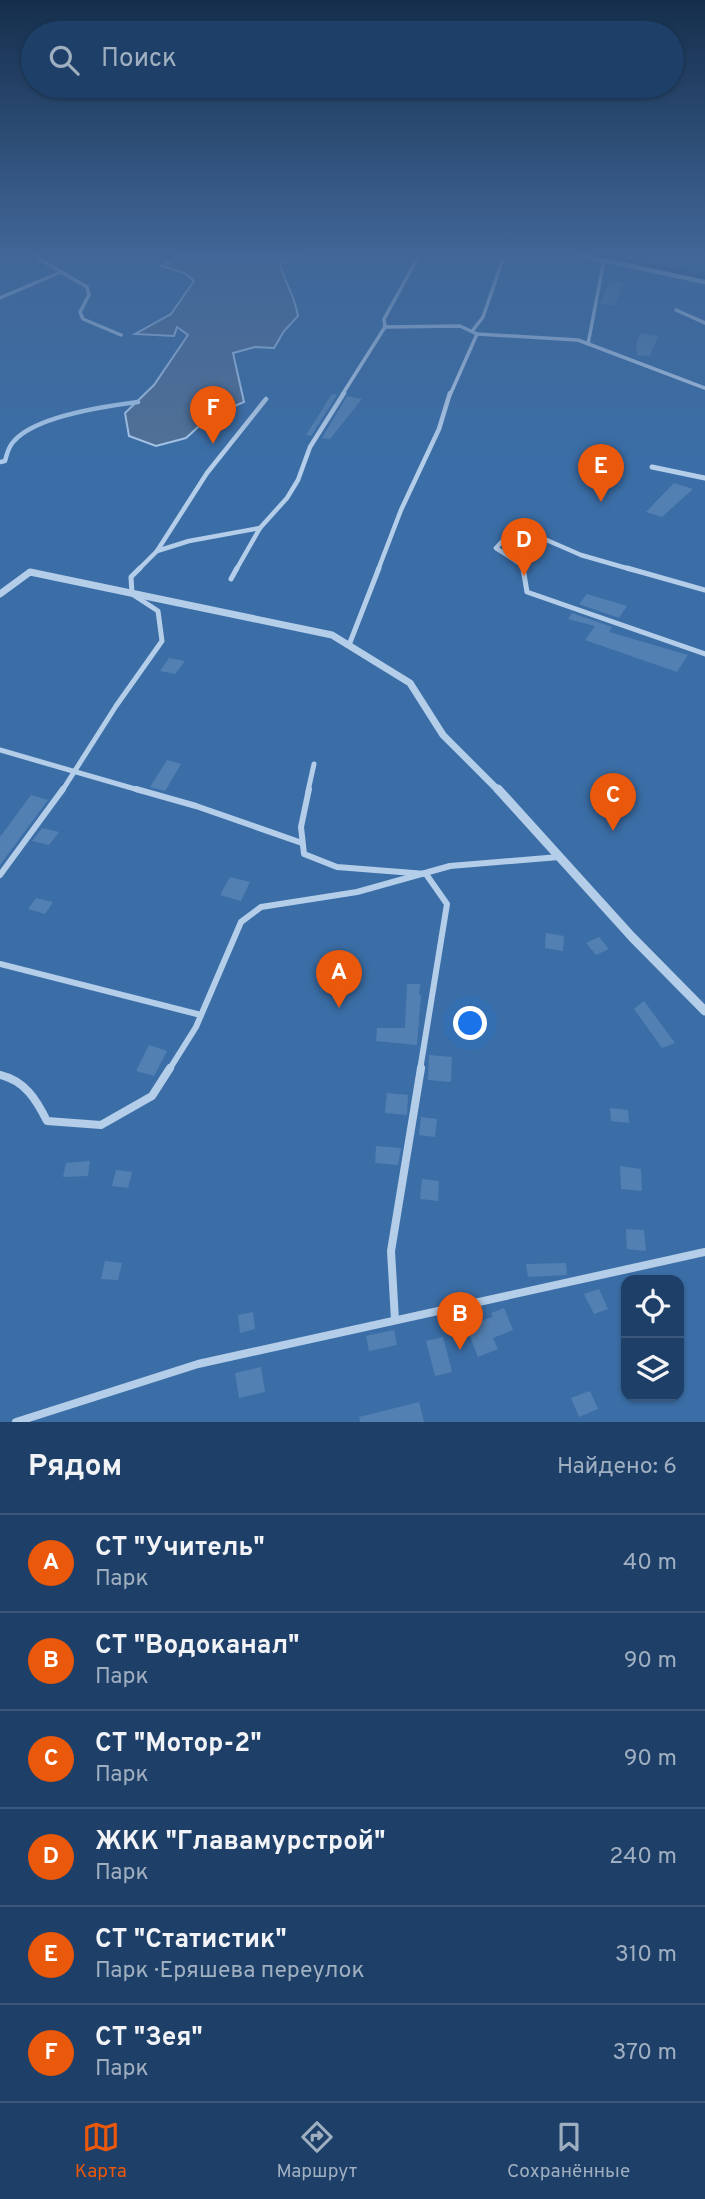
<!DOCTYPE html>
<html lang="ru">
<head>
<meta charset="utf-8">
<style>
  body { margin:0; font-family:Overpass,sans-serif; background:#25466e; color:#f1f3f6 }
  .controls { position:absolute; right:21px; bottom:21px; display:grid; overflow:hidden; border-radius:14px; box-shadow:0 2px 5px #0004 }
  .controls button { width:63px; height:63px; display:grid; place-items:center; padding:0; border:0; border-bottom:2px solid #3b587c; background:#1d3f68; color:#f1f3f6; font:35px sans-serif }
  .you { position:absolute; left:471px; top:1024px; width:24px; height:24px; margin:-18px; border:5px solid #fff; border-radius:50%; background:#1a73e8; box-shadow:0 0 0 10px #1a73e833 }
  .badge { display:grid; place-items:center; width:46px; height:46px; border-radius:50%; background:#ea580c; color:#fff; font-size:23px; font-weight:700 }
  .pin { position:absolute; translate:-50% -58px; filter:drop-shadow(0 2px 4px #0008) }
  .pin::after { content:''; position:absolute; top:37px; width:24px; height:21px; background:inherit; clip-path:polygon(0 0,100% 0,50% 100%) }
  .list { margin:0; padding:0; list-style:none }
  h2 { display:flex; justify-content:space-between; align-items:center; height:91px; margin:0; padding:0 28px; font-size:30px }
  h2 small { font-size:23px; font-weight:400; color:#a0afc0 }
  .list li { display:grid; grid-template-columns:46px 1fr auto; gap:21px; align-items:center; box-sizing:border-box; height:98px; padding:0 28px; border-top:2px solid #3b587c }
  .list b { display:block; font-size:26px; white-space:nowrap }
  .list p { margin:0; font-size:23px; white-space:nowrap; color:#a0afc0 }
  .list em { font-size:23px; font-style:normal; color:#a0afc0 }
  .icon { flex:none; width:38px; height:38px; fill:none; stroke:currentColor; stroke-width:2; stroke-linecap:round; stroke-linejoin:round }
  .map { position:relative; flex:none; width:705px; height:1422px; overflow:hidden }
  .search { position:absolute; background:#1d3f68; box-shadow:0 2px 5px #0004; left:21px; right:21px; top:21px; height:77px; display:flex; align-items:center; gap:18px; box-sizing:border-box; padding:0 24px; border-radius:38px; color:#a0afc0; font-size:26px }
  .sheet { height:679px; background:#1d3f68 }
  nav { display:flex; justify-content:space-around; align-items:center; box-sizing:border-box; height:98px; border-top:2px solid #3b587c; background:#1d3f68; font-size:19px; color:#a0afc0 }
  nav a { display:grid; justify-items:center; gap:4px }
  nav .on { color:#ea580c }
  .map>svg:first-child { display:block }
  .green { fill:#3b6ea6; fill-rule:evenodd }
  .water { fill:#517096; stroke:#a9c8ea; stroke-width:2 }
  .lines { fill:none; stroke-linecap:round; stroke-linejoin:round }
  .stream { stroke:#a9c8ea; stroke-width:4.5 }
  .building { fill:#5380b2 }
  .lane-far4 { stroke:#b4cde9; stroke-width:3.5 }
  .lane-far3 { stroke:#b4cde9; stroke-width:4.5 }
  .lane-far2 { stroke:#b4cde9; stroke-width:5 }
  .lane-far1 { stroke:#b4cde9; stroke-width:6 }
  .lane { stroke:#b4cde9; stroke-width:8 }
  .street-far3 { stroke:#b4cde9; stroke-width:4.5 }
  .street-far2 { stroke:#b4cde9; stroke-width:5 }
  .street-far1 { stroke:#b4cde9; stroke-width:7 }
  .street { stroke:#b4cde9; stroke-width:9 }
</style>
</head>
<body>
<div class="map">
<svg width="705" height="1422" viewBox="0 0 705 1422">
  <rect width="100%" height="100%" fill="#27548a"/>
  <g class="green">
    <path d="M 0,256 L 574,256 L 705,284 L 705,1422 L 0,1422 ZM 626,1280 L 679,1280 L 679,1396 L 626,1396 Z"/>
    <polygon points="615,256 705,256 705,275"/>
  </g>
  <path class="water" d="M 183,256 L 301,256 L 280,264 C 285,283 295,297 298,316 L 284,331 L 274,348 L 255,347 L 233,353 L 244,402 L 209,417 L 186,438 L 156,446 L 129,436 L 125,413 L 154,385 L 188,335 L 177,327 L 174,336 L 135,334 L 171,314 L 194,281 L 185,273 L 161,266 Z"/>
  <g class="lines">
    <path class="stream" d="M 0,462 L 5,461 C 7,454 8,447 14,441 C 36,416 106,406 138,402"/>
  </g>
  <g class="building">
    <polygon points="610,281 624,283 615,306 600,304"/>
    <polygon points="640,333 658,336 650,356 637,355 636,344"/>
    <polygon points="332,394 337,395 311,436 306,435"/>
    <polygon points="347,396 362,399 330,439 322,438"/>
    <polygon points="674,483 693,489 662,517 646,512"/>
    <polygon points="587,594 627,606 619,618 579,604"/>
    <polygon points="572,613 612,627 609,632 688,655 677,672 585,640 595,626 568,619"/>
    <polygon points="169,658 185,661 175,674 160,671"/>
    <polygon points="167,760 181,764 165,791 150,787"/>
    <polygon points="31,795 48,800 0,865 0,837"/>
    <polygon points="42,828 59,832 49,845 32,841"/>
    <polygon points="230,877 250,882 241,901 220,895"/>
    <polygon points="36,898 53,902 45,914 28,909"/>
    <polygon points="546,933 564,936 563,951 545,948"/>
    <polygon points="599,937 609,949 596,955 586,943"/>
    <polygon points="407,984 420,984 419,995 421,995 417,1045 376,1041 377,1028 405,1028"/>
    <polygon points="644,1001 675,1043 662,1048 634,1009"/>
    <polygon points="149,1045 167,1051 154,1076 136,1071"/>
    <polygon points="429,1055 452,1057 451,1082 428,1080"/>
    <polygon points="387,1093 408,1095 407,1115 385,1113"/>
    <polygon points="610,1108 628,1110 629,1123 611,1121"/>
    <polygon points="421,1117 437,1119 435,1137 419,1135"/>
    <polygon points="376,1146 401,1148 398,1165 375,1163"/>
    <polygon points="90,1161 88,1176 63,1177 66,1163"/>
    <polygon points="620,1166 641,1169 642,1191 621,1189"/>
    <polygon points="116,1170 132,1172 128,1188 112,1186"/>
    <polygon points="422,1179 439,1181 438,1201 420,1199"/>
    <polygon points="626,1229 644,1230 646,1251 627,1249"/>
    <polygon points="105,1261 122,1263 118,1280 101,1279"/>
    <polygon points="566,1263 567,1275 528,1277 526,1264"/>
    <polygon points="599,1289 608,1309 594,1314 584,1294"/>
    <polygon points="504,1308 513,1330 493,1338 498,1349 478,1357 466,1326 493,1317 491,1313"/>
    <polygon points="253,1312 255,1329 240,1333 238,1315"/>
    <polygon points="394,1330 397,1345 369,1351 366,1336"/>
    <polygon points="443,1337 452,1372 435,1376 426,1341"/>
    <polygon points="261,1367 265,1392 239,1398 235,1373"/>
    <polygon points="590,1391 598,1409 579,1417 571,1398"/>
    <polygon points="419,1402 424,1422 360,1422 359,1417"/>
  </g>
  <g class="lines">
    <g class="lane-far4">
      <polyline points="34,256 87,287 89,295 80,312 83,319 121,335"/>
      <polyline points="0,298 61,272"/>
      <polyline points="676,310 705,323"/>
      <polyline points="385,327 460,326 477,334"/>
      <polyline points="473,330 483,317 504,256"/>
      <polyline points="588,344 604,260"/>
      <polyline points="342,395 385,327 384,319 416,261"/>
      <polyline points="450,395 477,334 578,340 705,388"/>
    </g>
    <g class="lane-far3">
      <polyline points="157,551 207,473 266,399"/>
      <polyline points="138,570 157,551 189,541 260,528 287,498 298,480 310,447 344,393"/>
      <polyline points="236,570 260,528"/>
      <polyline points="378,570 401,510 439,429 450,393"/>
      <polyline points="523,570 522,565 496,548 510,533 542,538 581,555 633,570"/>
    </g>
    <g class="lane-far2">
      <polyline points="523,568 527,592 705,654"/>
      <polyline points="627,568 705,590"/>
      <polyline points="231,579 237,568"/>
      <polyline points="349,645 379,568"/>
      <polyline points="0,750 142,791"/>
      <polyline points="62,791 116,706 162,641 158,611 132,594 131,577 140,568"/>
      <polyline points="308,791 314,764"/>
    </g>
    <g class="lane-far1">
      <polyline points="136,789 196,806 302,843"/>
      <polyline points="309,789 301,827 304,854 337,867 426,874 447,904 420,1070"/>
      <polyline points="0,875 63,789"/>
      <polyline points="0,964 201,1015"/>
      <polyline points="169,1070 196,1027 241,922 261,907 357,892 450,866 559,857"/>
    </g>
    <g class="lane">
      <path d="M 0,1075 C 25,1081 36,1099 47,1121 L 101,1125 L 152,1096 L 170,1068"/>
      <polyline points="395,1320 391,1251 421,1068"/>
      <polyline points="16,1422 198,1364 705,1252"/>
    </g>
    <polyline class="street-far3" points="583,256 705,282"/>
    <polyline class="street-far2" points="652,467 705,478"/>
    <polyline class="street-far1" points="0,594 30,572 332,635 410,683 443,735 499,791"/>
    <polyline class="street" points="498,789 632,937 705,1011"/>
  </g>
  <linearGradient id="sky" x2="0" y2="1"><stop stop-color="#152e4c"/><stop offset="0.56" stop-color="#416798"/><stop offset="1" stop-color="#416798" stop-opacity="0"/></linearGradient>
  <rect width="705" height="455" fill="url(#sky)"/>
</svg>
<div class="controls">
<button><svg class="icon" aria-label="locate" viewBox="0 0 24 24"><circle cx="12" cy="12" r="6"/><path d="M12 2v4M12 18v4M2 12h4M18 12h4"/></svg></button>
<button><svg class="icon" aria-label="layers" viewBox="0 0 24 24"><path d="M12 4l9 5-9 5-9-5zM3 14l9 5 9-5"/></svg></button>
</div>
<div class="you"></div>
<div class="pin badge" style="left:339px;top:1008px">A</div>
<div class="pin badge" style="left:460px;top:1350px">B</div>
<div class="pin badge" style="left:613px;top:831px">C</div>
<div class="pin badge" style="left:524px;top:576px">D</div>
<div class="pin badge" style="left:601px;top:502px">E</div>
<div class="pin badge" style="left:213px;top:444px">F</div>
<div class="search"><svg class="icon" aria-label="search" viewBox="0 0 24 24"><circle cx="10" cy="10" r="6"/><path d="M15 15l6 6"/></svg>Поиск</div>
</div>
<section class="sheet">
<h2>Рядом<small>Найдено: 6</small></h2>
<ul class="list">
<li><span class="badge">A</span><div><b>СТ &quot;Учитель&quot;</b><p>Парк</p></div><em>40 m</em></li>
<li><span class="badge">B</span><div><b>СТ &quot;Водоканал&quot;</b><p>Парк</p></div><em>90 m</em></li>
<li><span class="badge">C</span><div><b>СТ &quot;Мотор-2&quot;</b><p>Парк</p></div><em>90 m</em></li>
<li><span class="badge">D</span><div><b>ЖКК &quot;Главамурстрой&quot;</b><p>Парк</p></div><em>240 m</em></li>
<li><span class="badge">E</span><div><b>СТ &quot;Статистик&quot;</b><p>Парк · Еряшева переулок</p></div><em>310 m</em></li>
<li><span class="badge">F</span><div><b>СТ &quot;Зея&quot;</b><p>Парк</p></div><em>370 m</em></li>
</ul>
</section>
<nav>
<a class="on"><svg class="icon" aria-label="map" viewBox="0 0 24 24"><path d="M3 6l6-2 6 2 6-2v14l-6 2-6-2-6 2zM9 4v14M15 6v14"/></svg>Карта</a>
<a><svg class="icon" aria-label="directions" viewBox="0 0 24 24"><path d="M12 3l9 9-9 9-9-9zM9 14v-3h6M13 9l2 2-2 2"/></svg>Маршрут</a>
<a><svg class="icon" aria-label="saved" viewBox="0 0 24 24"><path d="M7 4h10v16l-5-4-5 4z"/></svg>Сохранённые</a>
</nav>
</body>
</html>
